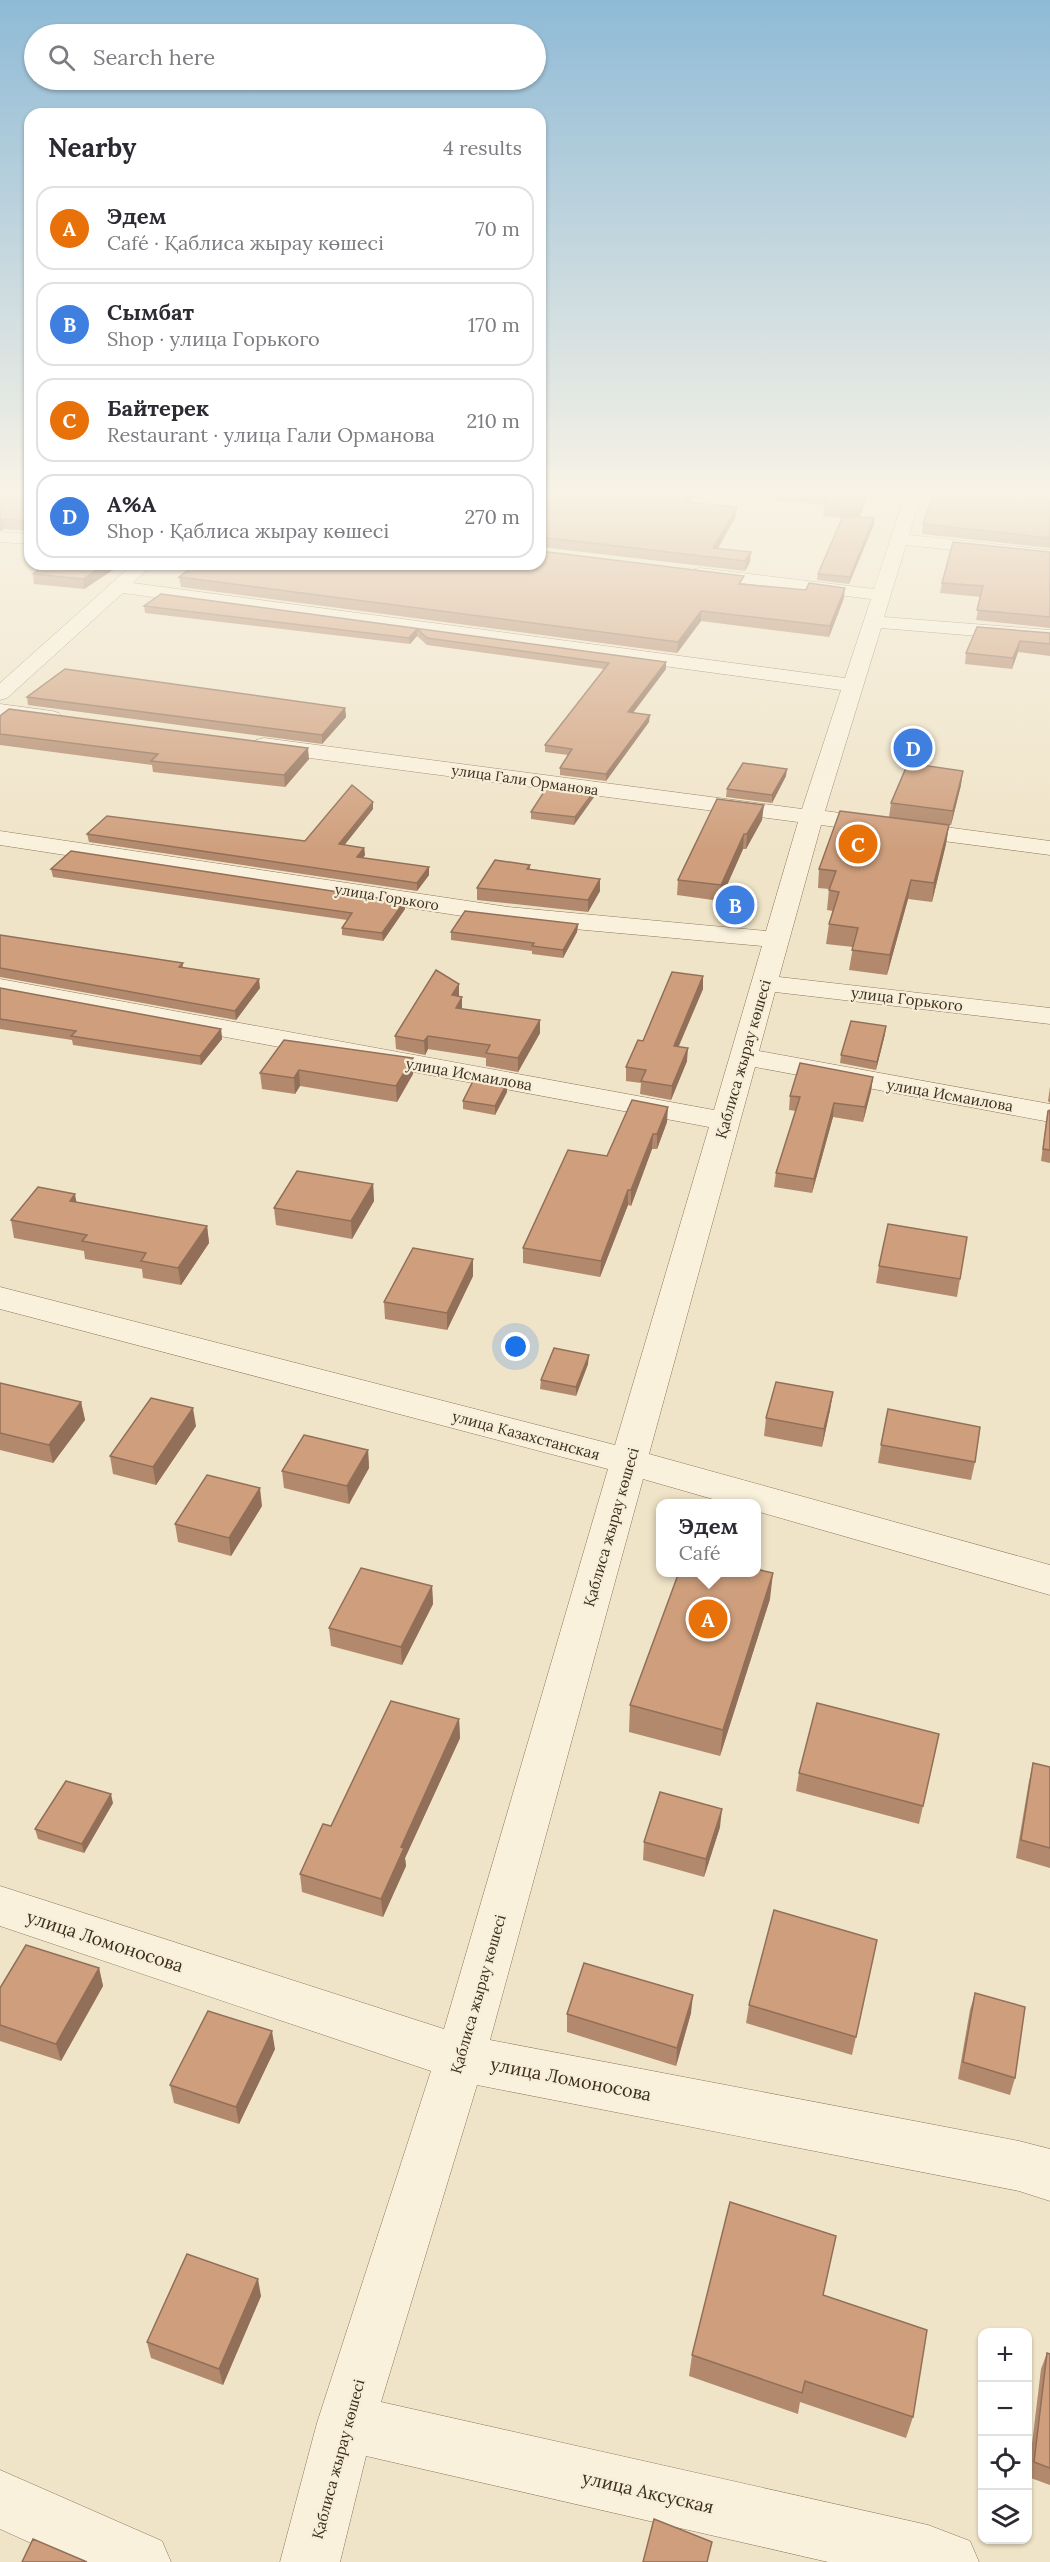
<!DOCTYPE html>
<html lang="en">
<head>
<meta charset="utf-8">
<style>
  body { margin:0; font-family:Lora,serif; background:#f2f2f3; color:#2b2b33 }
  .controls { position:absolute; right:18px; bottom:18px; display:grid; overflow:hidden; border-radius:12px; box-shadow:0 2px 4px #0004 }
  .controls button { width:54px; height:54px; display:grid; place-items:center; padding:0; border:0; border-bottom:2px solid #e1e1e2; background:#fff; color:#2b2b33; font:30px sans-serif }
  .you { position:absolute; left:516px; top:1347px; width:21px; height:21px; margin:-15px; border:4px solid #fff; border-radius:50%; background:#1a73e8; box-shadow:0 0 0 9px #1a73e833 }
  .badge { display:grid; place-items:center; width:39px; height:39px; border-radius:50%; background:#111827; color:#fff; font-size:20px; font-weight:700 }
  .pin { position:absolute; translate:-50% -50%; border:3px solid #fff; box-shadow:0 2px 6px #0006 }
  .popup { position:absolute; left:656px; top:1499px; width:105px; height:78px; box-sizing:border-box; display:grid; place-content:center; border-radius:12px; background:#fff; filter:drop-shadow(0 2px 4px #0005); font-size:20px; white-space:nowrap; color:#7c7c81 }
  .popup b { font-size:22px; color:#2b2b33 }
  .popup::after { content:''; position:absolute; left:50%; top:100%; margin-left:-12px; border:12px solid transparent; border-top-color:#fff }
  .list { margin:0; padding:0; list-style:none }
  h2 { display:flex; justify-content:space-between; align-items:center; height:78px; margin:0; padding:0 24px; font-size:26px }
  h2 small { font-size:20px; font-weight:400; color:#7c7c81 }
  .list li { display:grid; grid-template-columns:39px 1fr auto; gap:18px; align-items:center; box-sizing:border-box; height:84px; margin:0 12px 12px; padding:0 12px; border:2px solid #e1e1e2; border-radius:18px }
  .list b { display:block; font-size:22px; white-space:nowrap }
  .list p { margin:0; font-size:20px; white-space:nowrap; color:#7c7c81 }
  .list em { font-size:20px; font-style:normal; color:#7c7c81 }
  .icon { flex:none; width:33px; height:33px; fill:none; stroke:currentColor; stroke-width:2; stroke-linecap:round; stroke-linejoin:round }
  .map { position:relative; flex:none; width:1050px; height:2562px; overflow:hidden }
  .search { position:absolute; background:#fff; box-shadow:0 2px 4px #0004; left:24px; top:24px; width:522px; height:66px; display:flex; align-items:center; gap:15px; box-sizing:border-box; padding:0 21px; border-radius:33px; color:#7c7c81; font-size:22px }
  .panel { position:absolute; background:#fff; box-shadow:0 2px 4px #0004; left:24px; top:108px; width:522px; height:462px; border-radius:18px }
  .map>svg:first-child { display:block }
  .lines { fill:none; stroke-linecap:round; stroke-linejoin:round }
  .minor-casing { stroke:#8d765c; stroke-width:1 }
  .minor { fill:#faf1dc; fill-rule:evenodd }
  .wall { fill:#b2896c }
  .shaded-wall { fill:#916f58 }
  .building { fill:#cf9f7d; stroke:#916f58; stroke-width:1.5 }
  .labels { text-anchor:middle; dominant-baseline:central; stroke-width:4.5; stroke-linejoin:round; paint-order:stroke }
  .far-street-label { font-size:14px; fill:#3d2e20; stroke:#f7eed8 }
  .street-label { font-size:15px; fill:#3d2e20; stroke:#f7eed8 }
  .near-street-label { font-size:18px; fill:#3d2e20; stroke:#f7eed8 }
</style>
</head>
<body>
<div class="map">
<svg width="1050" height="2562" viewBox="0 0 1050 2562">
  <rect width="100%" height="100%" fill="#f0e4c8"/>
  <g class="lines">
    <defs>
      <g id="minor">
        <polygon points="906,492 922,492 909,535 1050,550 1050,560 906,545 884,617 1050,630 1050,642 881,628 825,811 1050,841 1050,855 821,825 779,977 1050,1008 1050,1024 775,992 759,1051 1050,1104 1050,1122 755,1067 649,1454 1050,1565 1050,1595 756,1511 756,1504 730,1504 643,1479 490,2040 1019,2141 1050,2149 1050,2201 1019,2191 477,2085 381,2402 928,2525 970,2541 979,2562 828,2562 366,2456 340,2562 280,2562 317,2423 431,2071 0,1926 0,1886 444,2029 608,1469 0,1309 0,1287 615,1445 709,1127 0,995 0,979 714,1110 762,946 508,923 0,845 0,831 508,907 766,931 798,822 264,752 256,750 253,745 256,740 264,738 802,809 841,690 123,593 7,698 0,700 0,683 133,564 153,564 133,583 845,678 871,599 700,578 694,577 691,573 694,569 700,568 874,589"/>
        <polygon points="0,532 30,534 30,544 0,542"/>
        <polygon points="0,704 52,711 59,713 63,717 59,721 52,723 0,716"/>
        <polygon points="0,2470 162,2541 171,2562 73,2562 0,2529"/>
      </g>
    </defs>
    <use href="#minor" class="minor-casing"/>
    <use href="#minor" class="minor"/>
  </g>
  <g class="wall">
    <polygon points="0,492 30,492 30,531 4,529 0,531"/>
    <polygon points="540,492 697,492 690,503 737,507 736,516 718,549 750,562 745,571 540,547"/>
    <polygon points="775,492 870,492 859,517 874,524 849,584 817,580 818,574 842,518 823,516 825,505 774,500"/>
    <polygon points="1050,496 1050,548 922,534 923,524"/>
    <polygon points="1050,552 1050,628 976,620 981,597 940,593 942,583"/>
    <polygon points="47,564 122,564 84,589 34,584 33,574"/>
    <polygon points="179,577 743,584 844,598 829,637 701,621 677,653 181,587"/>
    <polygon points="161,594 666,662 666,669 633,713 649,722 606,781 560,775 560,768 568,755 545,752 545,745 604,669 427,645 417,636 410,644 145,613 144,606"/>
    <polygon points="1050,633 1050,656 1018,652 1012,669 965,664 966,653"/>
    <polygon points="27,697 345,708 346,717 322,744 28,705"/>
    <polygon points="0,716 309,759 285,787 153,772 152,765 0,745"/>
    <polygon points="786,776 772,803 726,797 727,789"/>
    <polygon points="961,785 951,825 949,825 946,844 932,902 908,899 887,975 849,970 853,947 826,944 829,924 833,911 827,910 829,889 818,888 819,869 889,817 891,803"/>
    <polygon points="595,790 594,797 574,825 531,819 531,812"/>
    <polygon points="373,809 344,845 364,848 365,855 363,858 429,867 429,875 417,891 89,842 87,834 305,841"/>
    <polygon points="762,820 746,849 743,849 720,901 677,895 678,880"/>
    <polygon points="530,865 530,869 600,879 600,891 588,912 477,900 477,888"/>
    <polygon points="51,869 404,902 405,909 383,941 342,935 342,928 347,920 53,877"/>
    <polygon points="578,924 577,932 563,958 532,954 532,951 451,940 451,932"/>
    <polygon points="0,935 183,963 183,968 260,988 236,1020 0,977"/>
    <polygon points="0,988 221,1029 222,1039 201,1065 73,1045 72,1040 0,1029"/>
    <polygon points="703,989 679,1046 687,1061 671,1100 640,1094 641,1083 626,1081 626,1067 643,1041"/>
    <polygon points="459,996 462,997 462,1009 540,1020 540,1033 518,1072 486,1066 486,1058 428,1049 425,1055 396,1049 395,1036"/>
    <polygon points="885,1034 876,1070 840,1063 841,1055"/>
    <polygon points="413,1058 413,1074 397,1102 300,1086 295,1094 262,1089 260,1073"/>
    <polygon points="873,1077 871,1091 863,1122 833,1117 812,1193 774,1187 776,1173 796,1111 789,1110 790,1096"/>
    <polygon points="507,1083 507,1092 495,1115 463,1109 463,1101"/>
    <polygon points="1050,1087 1050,1103 1048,1101"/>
    <polygon points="1050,1110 1050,1163 1041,1161 1046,1123 1048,1111"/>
    <polygon points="667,1122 657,1149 652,1149 631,1206 628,1205 600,1277 523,1263 523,1248 607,1156"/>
    <polygon points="373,1184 374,1201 352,1239 276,1225 274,1208"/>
    <polygon points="77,1202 207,1226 209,1243 181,1285 143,1278 142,1269 85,1259 84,1251 14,1238 11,1220"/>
    <polygon points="967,1237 957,1297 876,1283 879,1266"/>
    <polygon points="473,1259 473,1276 447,1330 385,1319 384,1302"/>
    <polygon points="588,1364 576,1396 540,1389 541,1380"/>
    <polygon points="0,1383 81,1402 85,1420 53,1463 0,1450"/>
    <polygon points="833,1392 830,1410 822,1447 764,1436 766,1418"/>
    <polygon points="196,1426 156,1485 113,1474 110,1456"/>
    <polygon points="881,1445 975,1462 971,1480 878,1463"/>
    <polygon points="368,1450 369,1468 349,1504 284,1488 282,1471"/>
    <polygon points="262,1506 231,1556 178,1542 175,1524"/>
    <polygon points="432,1586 433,1604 402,1665 331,1646 329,1628"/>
    <polygon points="770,1599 720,1756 629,1732 630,1705"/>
    <polygon points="459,1719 460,1738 405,1858 406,1866 383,1917 302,1892 300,1874 331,1826"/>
    <polygon points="939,1734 919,1824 796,1791 799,1773"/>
    <polygon points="1033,1763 1050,1767 1050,1868 1016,1858 1029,1781"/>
    <polygon points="113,1803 84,1853 38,1839 35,1829"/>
    <polygon points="720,1827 704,1877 643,1860 644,1842"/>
    <polygon points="877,1940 852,2055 746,2023 749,2005"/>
    <polygon points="99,1968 103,1986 61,2061 0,2041 0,1988"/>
    <polygon points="975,1993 1015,2078 1010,2095 958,2079 970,2010"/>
    <polygon points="691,2013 676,2066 567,2032 567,2014"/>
    <polygon points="275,2049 239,2124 174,2103 170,2085"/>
    <polygon points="823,2295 913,2417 906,2438 800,2402 798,2414 689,2376 692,2355"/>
    <polygon points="261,2296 223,2385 151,2358 147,2342"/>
    <polygon points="1047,2353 1050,2354 1050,2485 1028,2477 1041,2369"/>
  </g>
  <g class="shaded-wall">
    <polygon points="691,492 697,492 684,512 684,502"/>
    <polygon points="867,492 870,492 858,519 859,510"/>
    <polygon points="737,507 736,516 712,558 713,548"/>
    <polygon points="874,518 874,524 849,584 850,577"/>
    <polygon points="3,519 4,529 0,531 0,520"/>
    <polygon points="751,552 750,562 745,571 745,561"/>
    <polygon points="105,564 122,564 84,589 83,579"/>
    <polygon points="845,588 844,598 829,637 830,626"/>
    <polygon points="701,611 701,621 677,653 678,642"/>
    <polygon points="417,629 417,636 410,644 409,638"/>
    <polygon points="1020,641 1018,652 1012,669 1013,658"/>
    <polygon points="666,662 666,669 628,719 628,712"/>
    <polygon points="345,708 346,717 322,744 322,735"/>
    <polygon points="650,715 649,722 606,781 606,774"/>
    <polygon points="308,748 309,759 285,787 284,775"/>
    <polygon points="787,769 786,776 772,803 772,795"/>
    <polygon points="963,771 961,785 951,825 953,811"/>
    <polygon points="595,790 594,797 574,825 575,817"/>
    <polygon points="373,802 373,809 339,852 339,844"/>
    <polygon points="764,805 762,820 746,849 747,834"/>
    <polygon points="949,825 946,844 932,902 934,883"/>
    <polygon points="744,834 743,849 720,901 721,885"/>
    <polygon points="364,848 365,855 357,865 357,857"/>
    <polygon points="429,867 429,875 417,891 417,883"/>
    <polygon points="600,879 600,891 588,912 588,900"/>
    <polygon points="911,880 908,899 887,975 890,955"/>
    <polygon points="404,902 405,909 383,941 382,933"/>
    <polygon points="578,924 577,932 563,958 563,950"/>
    <polygon points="703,976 703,989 673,1059 674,1046"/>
    <polygon points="259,979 260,988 236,1020 235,1011"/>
    <polygon points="459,984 459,997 452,995"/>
    <polygon points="462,997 462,1010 456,1008"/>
    <polygon points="540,1020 540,1033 518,1072 518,1058"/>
    <polygon points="886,1026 885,1034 876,1070 877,1062"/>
    <polygon points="221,1029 222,1039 201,1065 200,1056"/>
    <polygon points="428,1036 428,1049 425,1055 424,1041"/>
    <polygon points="688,1048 687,1061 671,1100 672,1086"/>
    <polygon points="413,1058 413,1074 397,1102 396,1086"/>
    <polygon points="299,1070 300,1086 295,1094 294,1078"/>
    <polygon points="873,1077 871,1091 863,1122 865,1107"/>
    <polygon points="507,1083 507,1092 495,1115 495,1106"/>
    <polygon points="834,1103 833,1117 812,1193 814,1179"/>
    <polygon points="668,1107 667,1122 657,1149 657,1134"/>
    <polygon points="653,1134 652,1149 631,1206 631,1190"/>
    <polygon points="373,1184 374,1201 352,1239 351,1221"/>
    <polygon points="628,1190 628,1205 600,1277 601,1261"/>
    <polygon points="75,1194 78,1211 70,1201"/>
    <polygon points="207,1226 209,1243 181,1285 178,1268"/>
    <polygon points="473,1259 473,1276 447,1330 447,1313"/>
    <polygon points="589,1355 588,1364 576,1396 576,1387"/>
    <polygon points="833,1392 830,1410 822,1447 824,1429"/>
    <polygon points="81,1402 85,1420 53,1463 49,1445"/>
    <polygon points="193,1408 196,1426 156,1485 153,1467"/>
    <polygon points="368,1450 369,1468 349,1504 347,1486"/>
    <polygon points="260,1488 262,1506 231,1556 229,1538"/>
    <polygon points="773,1573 770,1599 720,1756 723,1730"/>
    <polygon points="432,1586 433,1604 402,1665 401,1647"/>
    <polygon points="459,1719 460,1738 405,1858 406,1866 383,1917 381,1899 401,1847"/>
    <polygon points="111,1794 113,1803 84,1853 82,1844"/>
    <polygon points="722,1809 720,1827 704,1877 706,1859"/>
    <polygon points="99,1968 103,1986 61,2061 56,2044"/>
    <polygon points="693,1995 691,2013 676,2066 677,2048"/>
    <polygon points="272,2031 275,2049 239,2124 236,2107"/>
    <polygon points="258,2279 261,2296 223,2385 219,2369"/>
  </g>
  <g class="building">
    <polygon points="0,492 30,492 30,521 3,519 0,520"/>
    <polygon points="540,492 691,492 684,502 737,507 713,548 751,552 745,561 540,537"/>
    <polygon points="788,492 867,492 859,510 824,507 829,495"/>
    <polygon points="934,492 1000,492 1050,496 1050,538 923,524"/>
    <polygon points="843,516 874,518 850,577 818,574"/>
    <polygon points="953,542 1050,552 1050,617 977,610 983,586 942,583"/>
    <polygon points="540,551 744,576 739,584 806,590 809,583 845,588 830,626 701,611 678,642 179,577 197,564 540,564"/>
    <polygon points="47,564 105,564 83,579 33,574"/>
    <polygon points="161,594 666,662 628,712 650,715 606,774 560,768 572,749 545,745 609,663 427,638 417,629 409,638 144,606"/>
    <polygon points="977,627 1050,633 1050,644 1020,641 1013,658 966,653"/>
    <polygon points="65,669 345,708 322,735 27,697"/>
    <polygon points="9,709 308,748 284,775 151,761 158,754 0,734 0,716"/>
    <polygon points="743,763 787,769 772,795 727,789"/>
    <polygon points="908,763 963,771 953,811 891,803"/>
    <polygon points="549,784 595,790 575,817 531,812"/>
    <polygon points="352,785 373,802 339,844 364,848 357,857 429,867 417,883 87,834 107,816 305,841"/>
    <polygon points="717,799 764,805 747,834 744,834 721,885 678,880"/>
    <polygon points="840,811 949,825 934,883 911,880 890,955 852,950 858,928 829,924 839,892 829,890 836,871 819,869"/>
    <polygon points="71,851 404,902 382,933 342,928 352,913 51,869"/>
    <polygon points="495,860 530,865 527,869 600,879 588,900 477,888"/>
    <polygon points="465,911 578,924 563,950 532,946 534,943 451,932"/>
    <polygon points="0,935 183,963 179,967 259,979 235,1011 0,968"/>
    <polygon points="436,970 459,984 452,995 462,997 456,1008 540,1020 518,1058 486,1053 490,1045 428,1036 424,1041 395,1036"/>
    <polygon points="672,972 703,976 674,1046 688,1048 672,1086 641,1081 646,1070 626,1067 638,1040 643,1041"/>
    <polygon points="0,988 221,1029 200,1056 71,1036 76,1031 0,1019"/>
    <polygon points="851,1021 886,1026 877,1062 841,1055"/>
    <polygon points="284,1040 413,1058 396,1086 299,1070 294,1078 260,1073"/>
    <polygon points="800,1063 873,1077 865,1107 834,1103 814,1179 776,1173 800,1097 790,1096"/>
    <polygon points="475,1077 507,1083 495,1106 463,1101"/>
    <polygon points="632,1100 668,1107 657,1134 653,1134 631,1190 628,1190 601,1261 523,1248 568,1150 607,1156"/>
    <polygon points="1050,1110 1050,1150 1043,1149 1048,1111"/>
    <polygon points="297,1171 373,1184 351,1221 274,1208"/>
    <polygon points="38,1187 75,1194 70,1201 207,1226 178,1268 141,1261 146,1253 82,1241 87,1235 11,1220"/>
    <polygon points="888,1224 967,1237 960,1279 879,1266"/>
    <polygon points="413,1248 473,1259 447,1313 384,1302"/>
    <polygon points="554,1348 589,1355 576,1387 541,1380"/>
    <polygon points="776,1382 833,1392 824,1429 766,1418"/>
    <polygon points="0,1383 81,1402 49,1445 0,1433"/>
    <polygon points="151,1398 193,1408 153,1467 110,1456"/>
    <polygon points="888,1409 980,1427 975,1462 881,1445"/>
    <polygon points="304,1435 368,1450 347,1486 282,1471"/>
    <polygon points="207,1475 260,1488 229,1538 175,1524"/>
    <polygon points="361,1568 432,1586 401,1647 329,1628"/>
    <polygon points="756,1569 773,1573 723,1730 630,1705 679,1572 756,1572"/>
    <polygon points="391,1701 459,1719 401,1847 404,1848 381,1899 300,1874 323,1824 331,1826"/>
    <polygon points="817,1703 939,1734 923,1806 799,1773"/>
    <polygon points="1033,1763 1050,1767 1050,1848 1021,1840"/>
    <polygon points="66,1781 111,1794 82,1844 35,1829"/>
    <polygon points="660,1792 722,1809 706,1859 644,1842"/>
    <polygon points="774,1910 877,1940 856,2037 749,2005"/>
    <polygon points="26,1945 99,1968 56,2044 0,2025 0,1988"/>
    <polygon points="584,1963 693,1995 677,2048 567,2014"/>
    <polygon points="975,1993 1025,2007 1015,2078 963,2062"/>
    <polygon points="208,2011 272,2031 236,2107 170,2085"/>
    <polygon points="730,2202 836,2236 823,2295 927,2330 913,2417 805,2381 802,2393 692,2355"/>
    <polygon points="187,2254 258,2279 219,2369 147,2342"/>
    <polygon points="1047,2353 1050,2354 1050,2468 1034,2462"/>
    <polygon points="654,2519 712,2542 707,2562 643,2562"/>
    <polygon points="33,2539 87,2562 22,2562"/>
  </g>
  <linearGradient id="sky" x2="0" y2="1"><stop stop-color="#8fbad6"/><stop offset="0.58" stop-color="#f8f3e6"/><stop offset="1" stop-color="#f8f3e6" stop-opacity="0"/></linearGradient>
  <rect width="1050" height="851" fill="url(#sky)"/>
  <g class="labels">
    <g class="far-street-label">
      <text transform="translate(525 780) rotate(8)">улица Гали Орманова</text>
      <text transform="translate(387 897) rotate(9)">улица Горького</text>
    </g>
    <g class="street-label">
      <text transform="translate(907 999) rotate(7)">улица Горького</text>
      <text transform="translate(743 1059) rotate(-74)">Қаблиса жырау көшесі</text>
      <text transform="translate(469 1074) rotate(10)">улица Исмаилова</text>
      <text transform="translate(950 1095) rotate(10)">улица Исмаилова</text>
      <text transform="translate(526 1435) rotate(15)">улица Казахстанская</text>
      <text transform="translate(611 1527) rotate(-74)">Қаблиса жырау көшесі</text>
      <text transform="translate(478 1994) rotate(-74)">Қаблиса жырау көшесі</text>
      <text transform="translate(338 2459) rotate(-75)">Қаблиса жырау көшесі</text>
    </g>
    <g class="near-street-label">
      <text transform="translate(105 1941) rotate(18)">улица Ломоносова</text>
      <text transform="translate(571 2079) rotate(11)">улица Ломоносова</text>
      <text transform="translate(648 2492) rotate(13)">улица Аксуская</text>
    </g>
  </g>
</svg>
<div class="controls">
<button>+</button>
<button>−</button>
<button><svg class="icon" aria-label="locate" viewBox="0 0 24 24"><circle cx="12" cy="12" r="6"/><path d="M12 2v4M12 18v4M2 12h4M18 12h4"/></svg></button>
<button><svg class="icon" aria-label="layers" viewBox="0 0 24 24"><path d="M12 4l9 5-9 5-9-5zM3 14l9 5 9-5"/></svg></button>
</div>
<div class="you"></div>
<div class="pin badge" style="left:708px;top:1619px;background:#e8710a">A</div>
<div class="popup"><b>Эдем</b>Café</div>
<div class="pin badge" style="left:735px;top:905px;background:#3f7fe0">B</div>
<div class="pin badge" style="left:858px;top:844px;background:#e8710a">C</div>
<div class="pin badge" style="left:913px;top:748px;background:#3f7fe0">D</div>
<div class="search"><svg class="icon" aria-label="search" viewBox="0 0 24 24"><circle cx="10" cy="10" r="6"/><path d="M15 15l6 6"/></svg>Search here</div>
<section class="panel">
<h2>Nearby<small>4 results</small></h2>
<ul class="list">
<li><span class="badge" style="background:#e8710a">A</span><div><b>Эдем</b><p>Café · Қаблиса жырау көшесі</p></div><em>70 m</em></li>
<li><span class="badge" style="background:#3f7fe0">B</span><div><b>Сымбат</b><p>Shop · улица Горького</p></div><em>170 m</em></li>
<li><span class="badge" style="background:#e8710a">C</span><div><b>Байтерек</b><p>Restaurant · улица Гали Орманова</p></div><em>210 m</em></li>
<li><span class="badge" style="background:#3f7fe0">D</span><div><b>A%A</b><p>Shop · Қаблиса жырау көшесі</p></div><em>270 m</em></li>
</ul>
</section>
</div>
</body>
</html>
